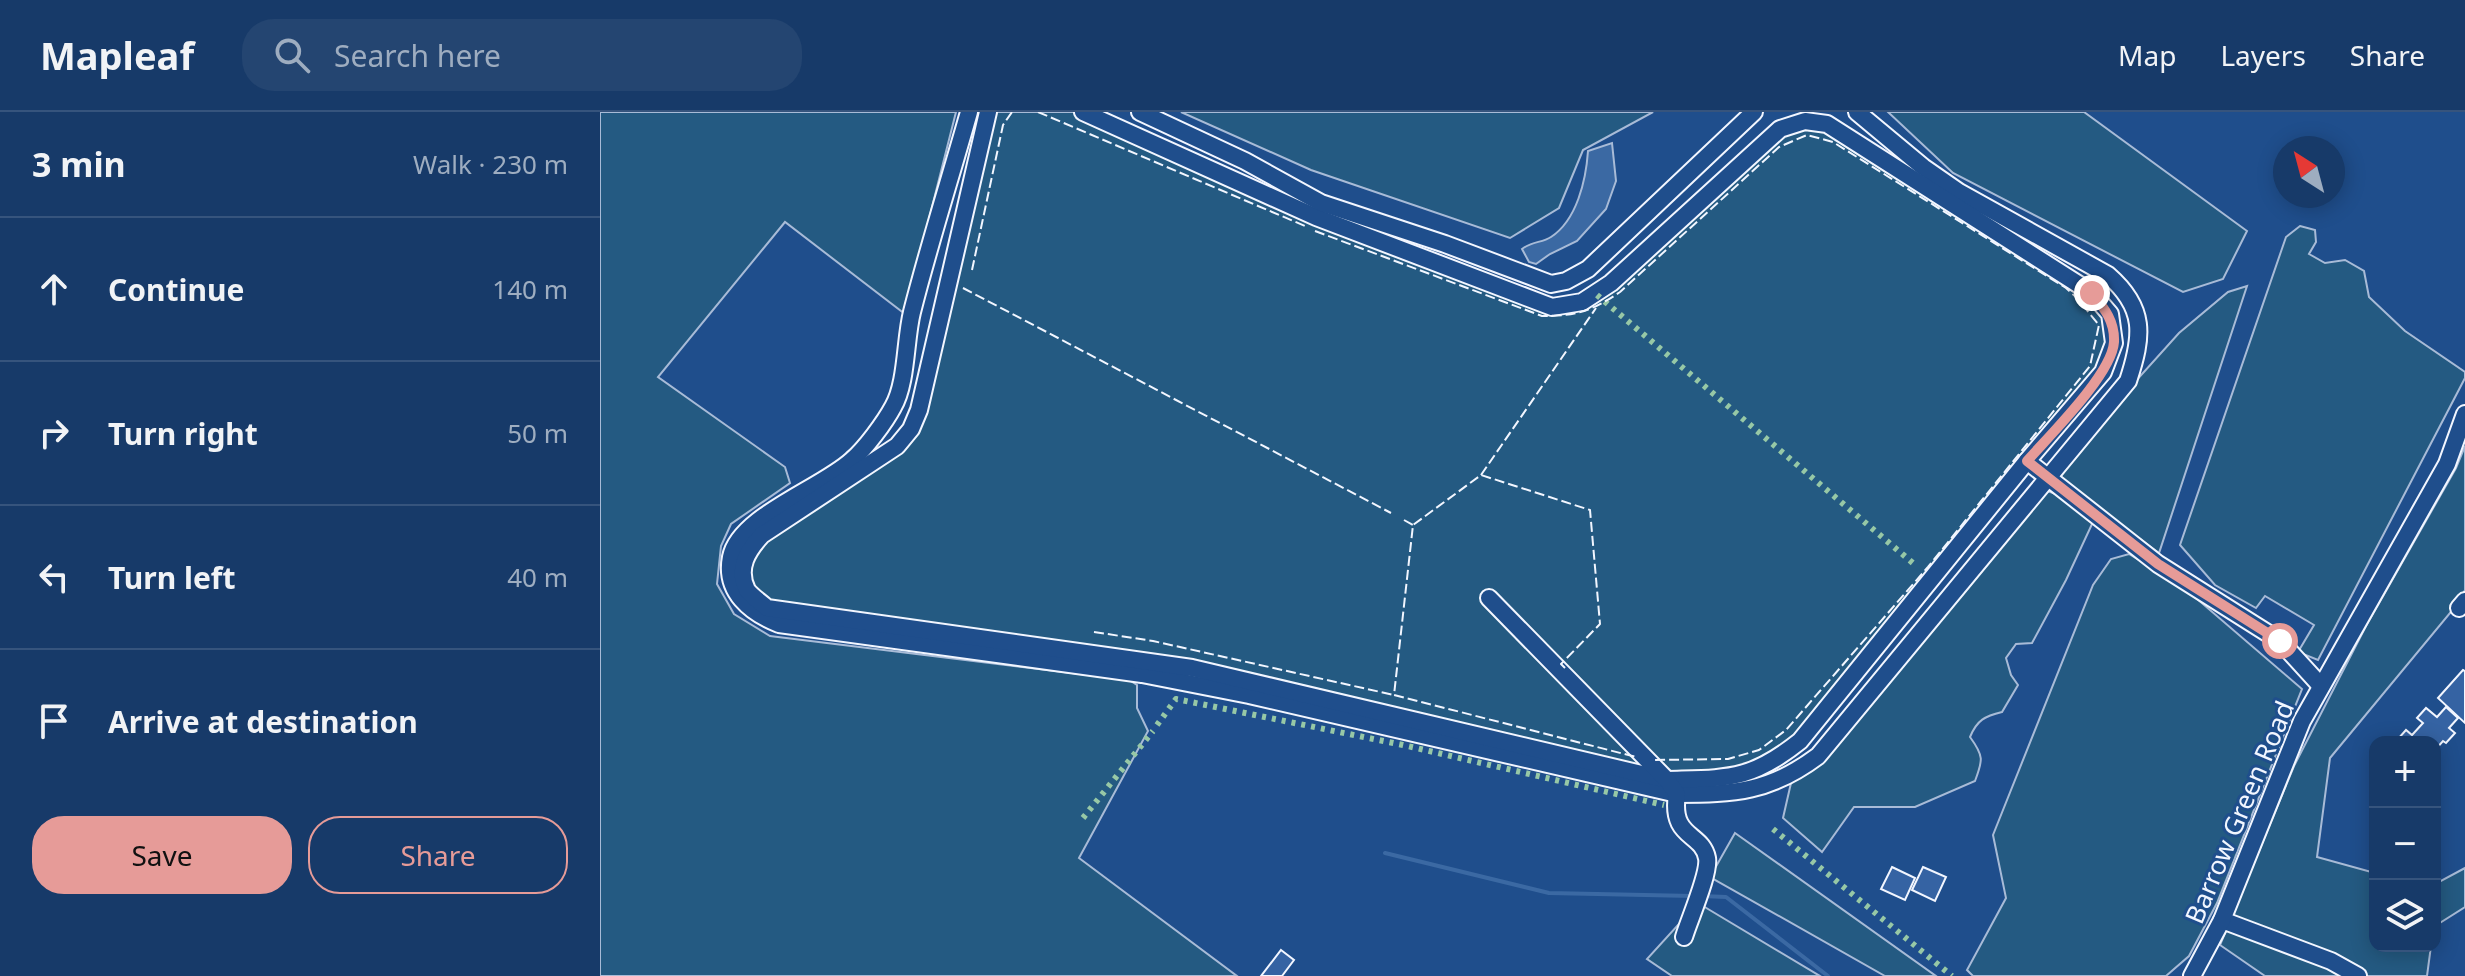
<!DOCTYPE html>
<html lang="en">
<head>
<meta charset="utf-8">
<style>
  body { margin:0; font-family:"Noto Sans",sans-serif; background:#244571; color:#f1f3f6 }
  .controls { position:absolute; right:24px; bottom:24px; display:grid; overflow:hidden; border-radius:16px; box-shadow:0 4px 20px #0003 }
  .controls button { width:72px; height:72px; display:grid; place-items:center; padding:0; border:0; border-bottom:2px solid #36547d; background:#173a69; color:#f1f3f6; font:40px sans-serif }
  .compass { position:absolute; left:1673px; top:24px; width:72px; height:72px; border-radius:50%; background:#173a69; box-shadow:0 4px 20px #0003; rotate:324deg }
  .stop { position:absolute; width:24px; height:24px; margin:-18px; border:6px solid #e69b98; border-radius:50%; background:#fff }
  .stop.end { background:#e69b98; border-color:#fff; box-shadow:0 2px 8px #0008 }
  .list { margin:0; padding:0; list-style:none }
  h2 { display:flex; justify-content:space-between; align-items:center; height:104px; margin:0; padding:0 32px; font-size:34px }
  h2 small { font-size:26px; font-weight:400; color:#9eadc0 }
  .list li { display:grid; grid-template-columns:52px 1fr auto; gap:24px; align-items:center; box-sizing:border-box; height:144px; padding:0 32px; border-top:2px solid #36547d }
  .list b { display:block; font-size:30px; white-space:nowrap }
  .list em { font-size:26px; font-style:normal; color:#9eadc0 }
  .actions { display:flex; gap:16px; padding:24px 32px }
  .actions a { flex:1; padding:18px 0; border:2px solid #e69b98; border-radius:32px; text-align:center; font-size:28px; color:#e69b98 }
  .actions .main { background:#e69b98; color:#111 }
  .icon { flex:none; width:44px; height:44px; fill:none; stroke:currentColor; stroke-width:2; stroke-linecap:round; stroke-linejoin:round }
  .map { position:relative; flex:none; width:1865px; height:864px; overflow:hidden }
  header { display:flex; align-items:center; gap:48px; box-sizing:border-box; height:112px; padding:0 40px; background:#173a69; border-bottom:2px solid #36547d }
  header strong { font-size:38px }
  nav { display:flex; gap:44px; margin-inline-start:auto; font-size:28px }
  .search { width:560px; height:72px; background:#244571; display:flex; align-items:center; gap:20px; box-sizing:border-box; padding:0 28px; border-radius:32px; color:#9eadc0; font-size:30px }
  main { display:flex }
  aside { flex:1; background:#173a69 }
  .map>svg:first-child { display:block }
  .green { fill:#245a82; stroke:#a8bbd7; stroke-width:2 }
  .water { fill:#3b69a3; stroke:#a8bbd7; stroke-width:2 }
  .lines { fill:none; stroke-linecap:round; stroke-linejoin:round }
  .stream { stroke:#3b69a3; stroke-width:4 }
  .building { fill:#3563a3; stroke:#f2f6ff; stroke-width:2 }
  .minor-casing { stroke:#f2f6ff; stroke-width:20 }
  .minor { stroke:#1f4e8c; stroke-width:16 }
  .hedge { stroke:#97c8a6; stroke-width:6; stroke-dasharray:4 6; stroke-linecap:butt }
  .fence { stroke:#f2f6ff; stroke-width:2; stroke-dasharray:10 4; stroke-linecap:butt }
  .route { stroke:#e69b98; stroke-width:10 }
  .labels { text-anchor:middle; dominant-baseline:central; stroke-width:6; stroke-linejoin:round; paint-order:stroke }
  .street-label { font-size:26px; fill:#f2f6ff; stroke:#1f4e8c }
</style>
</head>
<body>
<header>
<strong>Mapleaf</strong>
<div class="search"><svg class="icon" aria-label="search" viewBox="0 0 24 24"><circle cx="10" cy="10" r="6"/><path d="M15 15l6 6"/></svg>Search here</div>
<nav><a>Map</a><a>Layers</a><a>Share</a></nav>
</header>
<main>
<aside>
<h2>3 min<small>Walk · 230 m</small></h2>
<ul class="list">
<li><svg class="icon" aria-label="ahead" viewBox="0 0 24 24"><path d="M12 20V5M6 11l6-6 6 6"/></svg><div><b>Continue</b></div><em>140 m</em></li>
<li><svg class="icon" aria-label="right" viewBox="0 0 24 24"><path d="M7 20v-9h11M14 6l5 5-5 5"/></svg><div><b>Turn right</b></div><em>50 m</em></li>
<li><svg class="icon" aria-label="left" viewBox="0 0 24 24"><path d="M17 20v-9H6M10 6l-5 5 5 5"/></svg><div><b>Turn left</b></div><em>40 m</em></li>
<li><svg class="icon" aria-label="arrive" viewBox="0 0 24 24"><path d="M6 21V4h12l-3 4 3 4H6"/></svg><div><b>Arrive at destination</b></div></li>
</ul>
<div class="actions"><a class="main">Save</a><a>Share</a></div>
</aside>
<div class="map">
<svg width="1865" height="864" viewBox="0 0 1865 864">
  <rect width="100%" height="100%" fill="#1f4e8c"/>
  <g class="green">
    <polygon points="0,0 356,0 305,202 185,110 58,265 185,355 190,371 131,412 121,434 117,472 134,502 170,524 529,568 537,573 537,596 548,619 479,746 637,864 0,864"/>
    <path d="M 393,0 L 476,0 L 922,192 L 952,201 L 982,195 L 1181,23 L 1206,14 L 1224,17 L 1488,184 C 1511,215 1513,223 1499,258 L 1196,627 L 1141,658 L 1085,664 L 169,492 C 145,470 144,458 160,430 L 316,319 Z"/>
    <polygon points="581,0 1053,0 983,38 959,96 910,126 711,58"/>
    <polygon points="1288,0 1484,0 1647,119 1623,167 1583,180 1353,61"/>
    <polygon points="1700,114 1715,118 1716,130 1709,142 1725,151 1745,148 1764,159 1769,185 1805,219 1865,260 1865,266 1718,548 1698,540 1714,513 1665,484 1656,496 1615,473 1580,433 1686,125"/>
    <polygon points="1647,174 1559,441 1452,362 1579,221 1628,180"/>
    <polygon points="1865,334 1865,478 1860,489 1730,646 1717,745 1775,761 1775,834 1831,834 1827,864 1665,864 1620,833 1694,654 1766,514 1856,356"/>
    <path d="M 1442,377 L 1467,386 L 1493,410 L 1466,468 L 1432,531 L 1416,532 L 1406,546 L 1411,563 L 1418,573 L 1402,600 C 1385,604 1377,608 1370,625 C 1384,644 1383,648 1375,669 L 1315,695 L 1254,695 L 1222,740 L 1183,706 L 1191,671 L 1366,459 Z"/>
    <polygon points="1529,442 1582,474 1702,577 1617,791 1589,844 1566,864 1373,864 1367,858 1406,786 1393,723 1493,473 1511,447"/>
    <polygon points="1135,721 1336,864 1285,864 1110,765"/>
    <polygon points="1865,756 1865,795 1835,814 1835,772"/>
    <polygon points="1098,791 1220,864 1072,864 1047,847"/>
  </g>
  <path class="water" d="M 1012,31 L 1016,69 L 1006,97 L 977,129 L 950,142 L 936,152 L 929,150 L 922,137 C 932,129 942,131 951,125 C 977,108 986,68 988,39 Z"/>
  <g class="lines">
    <g class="stream">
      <polyline points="785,741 949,781 1093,784"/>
      <polyline points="1102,784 1126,785 1228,864"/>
    </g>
  </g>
  <g class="building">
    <polygon points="1863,558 1865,559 1865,611 1838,586"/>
    <polygon points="1846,595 1858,606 1849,616 1855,621 1846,631 1843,629 1835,638 1835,630 1797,628 1806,618 1812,623 1823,611 1817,606 1826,596 1837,605"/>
    <polygon points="1292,755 1315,766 1305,788 1281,777"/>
    <polygon points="1323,755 1346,765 1335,789 1312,778"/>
    <polygon points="681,838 694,848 682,864 661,864"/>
  </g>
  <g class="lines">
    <defs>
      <g id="minor">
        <path d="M 369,0 C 350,67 329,133 312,200 C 305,228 307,271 293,295 C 285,310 265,337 252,348 C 222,376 139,404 131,445 C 124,480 151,501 179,512 L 542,562 L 649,583 L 1077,682 C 1135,682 1170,680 1218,644 L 1528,269 C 1543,224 1546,196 1508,163 L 1359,80 L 1323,55 L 1257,0"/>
        <path d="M 388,0 L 319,298 L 311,317 L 297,334 L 162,423 C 148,438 136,456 147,478 C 151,484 162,491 167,496 L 592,556 L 1067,668 C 1128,666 1150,669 1200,629 L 1427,349 L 1503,260 L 1514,231 L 1510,202 L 1492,181 L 1227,12 L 1205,9 L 1180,17 L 1011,171 L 982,190 L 952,195 L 716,105 L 483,0"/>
        <polyline points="540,0 645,49 721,91 845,132 951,172 966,169 988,157 1154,0"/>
        <polyline points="1427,349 1558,452 1680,529 1721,574"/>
        <path d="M 889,486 L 1067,668 L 1077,682 C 1070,727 1102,720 1107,746 C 1110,761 1089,808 1084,825"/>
        <polyline points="1859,496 1865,489"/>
        <polyline points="1622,808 1731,849 1758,864"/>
        <polyline points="1592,864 1622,808 1702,609 1847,352 1865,302"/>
      </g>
    </defs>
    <use href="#minor" class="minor-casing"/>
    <use href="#minor" class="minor"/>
    <g class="hedge">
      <polyline points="997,183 1314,452"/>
      <polyline points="557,613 576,587 803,633 1064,693"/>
      <polyline points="483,706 553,619"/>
      <polyline points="1173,717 1352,864"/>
    </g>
    <g class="fence">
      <polyline points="438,0 705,114"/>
      <path d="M 715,119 L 942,204 C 976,204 992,199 1020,180 L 1179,35 L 1207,23 L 1233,30 L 1466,176 L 1476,185 L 1499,213 L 1490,254 L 1328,455 L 1186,618 L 1159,638 L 1128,647 L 1054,648"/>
      <polyline points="372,158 403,13 412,0"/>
      <polyline points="363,176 791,401"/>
      <polyline points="881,363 996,196"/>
      <polyline points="804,408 813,413"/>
      <polyline points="494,520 553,529 794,583"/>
      <polyline points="965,556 961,552 1000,512 990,398 881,363 813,413 794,583 1036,645"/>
    </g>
  </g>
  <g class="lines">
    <path class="route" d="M 1492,181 C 1504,196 1515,209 1514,230 C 1512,262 1450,323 1427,349 L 1558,452 L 1680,529"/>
  </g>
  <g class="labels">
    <g class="street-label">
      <text transform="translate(1639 700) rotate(-67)">Barrow Green Road</text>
    </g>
  </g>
</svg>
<div class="controls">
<button>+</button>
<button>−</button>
<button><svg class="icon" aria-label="layers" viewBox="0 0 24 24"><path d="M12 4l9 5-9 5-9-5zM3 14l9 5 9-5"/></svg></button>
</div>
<svg class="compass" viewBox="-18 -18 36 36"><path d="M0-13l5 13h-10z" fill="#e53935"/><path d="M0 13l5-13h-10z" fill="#9eadc0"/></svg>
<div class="stop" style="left:1680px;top:529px"></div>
<div class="stop end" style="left:1492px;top:181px"></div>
</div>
</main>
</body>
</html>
